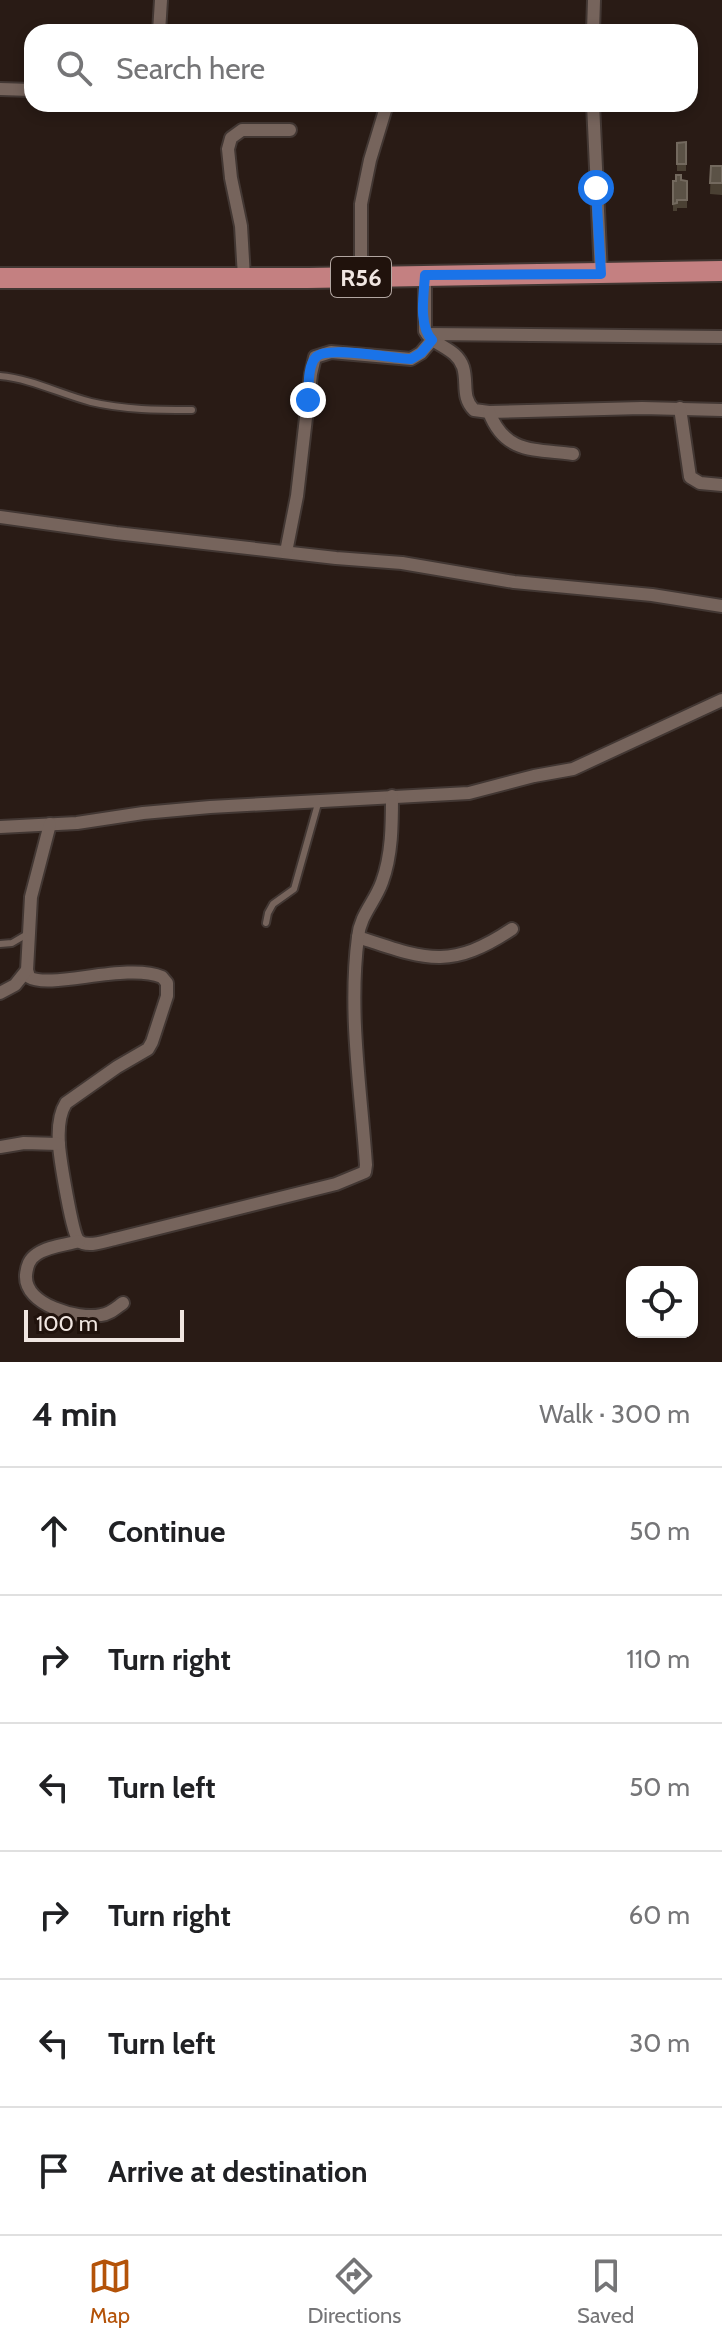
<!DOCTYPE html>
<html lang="en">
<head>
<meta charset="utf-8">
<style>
  body { margin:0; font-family:Cabin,sans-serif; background:#f6f6f6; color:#202124 }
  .controls { position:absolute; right:24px; bottom:24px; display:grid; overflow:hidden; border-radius:16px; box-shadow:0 4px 12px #0003 }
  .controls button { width:72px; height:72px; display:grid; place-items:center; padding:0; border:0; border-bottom:2px solid #e0e0e0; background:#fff; color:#202124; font:40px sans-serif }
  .scale { position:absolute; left:24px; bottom:20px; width:160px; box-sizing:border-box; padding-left:8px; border:4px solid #f0e6e1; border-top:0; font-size:22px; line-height:28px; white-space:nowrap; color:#f0e6e1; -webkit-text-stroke:6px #20120c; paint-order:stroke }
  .stop { position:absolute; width:24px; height:24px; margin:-18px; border:6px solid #1a73e8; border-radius:50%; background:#fff }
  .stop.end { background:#1a73e8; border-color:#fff; box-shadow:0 2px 8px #0008 }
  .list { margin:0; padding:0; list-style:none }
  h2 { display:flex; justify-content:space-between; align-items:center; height:104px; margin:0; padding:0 32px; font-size:34px }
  h2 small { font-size:26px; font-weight:400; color:#757577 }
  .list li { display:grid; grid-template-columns:52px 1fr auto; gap:24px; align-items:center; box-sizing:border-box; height:128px; padding:0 32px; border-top:2px solid #e0e0e0 }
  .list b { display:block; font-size:30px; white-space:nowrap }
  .list em { font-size:26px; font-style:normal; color:#757577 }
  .icon { flex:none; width:44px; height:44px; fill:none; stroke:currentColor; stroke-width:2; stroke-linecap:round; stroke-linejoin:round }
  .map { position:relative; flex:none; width:722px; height:1362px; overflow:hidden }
  .search { position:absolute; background:#fff; box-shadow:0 4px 12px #0003; left:24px; right:24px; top:24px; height:88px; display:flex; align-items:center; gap:20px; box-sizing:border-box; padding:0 28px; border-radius:24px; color:#757577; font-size:30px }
  .sheet { height:872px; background:#fff }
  nav { display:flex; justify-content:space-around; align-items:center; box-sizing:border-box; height:112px; border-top:2px solid #e0e0e0; background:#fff; font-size:22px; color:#757577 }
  nav a { display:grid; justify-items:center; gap:4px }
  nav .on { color:#b45309 }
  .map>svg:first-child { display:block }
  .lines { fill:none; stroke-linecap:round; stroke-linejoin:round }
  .service-casing { stroke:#423733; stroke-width:10 }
  .minor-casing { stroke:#423733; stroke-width:16 }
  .primary-casing { stroke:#423733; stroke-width:24 }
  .service { stroke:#76645c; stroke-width:6 }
  .minor { stroke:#76645c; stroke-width:12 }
  .primary { stroke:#c48081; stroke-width:20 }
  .wall { fill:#4a4033 }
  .building { fill:#5b5246; stroke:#73695e; stroke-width:2 }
  .route { stroke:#1a73e8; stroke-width:10 }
  .labels { text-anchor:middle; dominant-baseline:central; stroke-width:6; stroke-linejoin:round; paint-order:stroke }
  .shield { fill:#20120c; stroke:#b2a6a1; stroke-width:2 }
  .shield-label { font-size:24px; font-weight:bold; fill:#f0e6e1 }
</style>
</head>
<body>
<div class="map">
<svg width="722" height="1362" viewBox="0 0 722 1362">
  <rect width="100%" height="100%" fill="#291b15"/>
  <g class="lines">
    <defs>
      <g id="service">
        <path d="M 0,376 C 32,379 60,394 91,402 C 125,410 158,410 192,410"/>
        <polyline points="266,923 268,913 273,904 294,889 319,800"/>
        <polyline points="0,944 12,943 29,933"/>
      </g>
      <g id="minor">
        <polyline points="159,32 161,0"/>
        <polyline points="593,32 594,0"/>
        <polyline points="0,89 32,90"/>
        <polyline points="593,104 601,274"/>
        <path d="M 425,275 L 425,331 C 434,347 456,347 463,367 C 468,383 461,397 474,410 L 489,412 L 642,408 L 722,410"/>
        <polyline points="244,277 241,226 231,178 228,149 231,138 242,130 290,130"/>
        <polyline points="361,277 361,204 370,160 387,104"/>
        <polyline points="427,334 722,337"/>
        <polyline points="680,408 690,477 700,483 722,485"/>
        <path d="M 489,412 C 505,454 534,449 573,454"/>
        <polyline points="0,517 116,533 336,558 402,563 514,582 652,595 722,606"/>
        <polyline points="286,552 297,496 311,374 315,357 331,352 411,359 421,353 432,340"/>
        <polyline points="0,827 77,823 143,813 210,807 469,793 534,776 573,769 722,700"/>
        <path d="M 358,937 C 425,959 449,971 512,929"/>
        <path d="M 27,970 L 29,977 C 50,990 127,962 162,977 L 167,983 L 167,996 L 152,1042 L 148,1049 L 117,1067 L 66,1103 C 59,1114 58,1131 59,1145 C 60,1158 72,1235 79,1241 C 88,1248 105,1241 115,1239 L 336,1184 L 365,1172 L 366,1165 C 361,1090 348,1013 358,937 C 360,915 375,902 382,882 C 392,855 392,824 392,796"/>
        <polyline points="0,993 15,985 27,970 31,897 50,824"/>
        <polyline points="0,1147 24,1143 59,1144"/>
        <path d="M 79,1241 C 66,1245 48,1246 37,1254 C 29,1259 27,1266 26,1275 C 24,1305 78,1320 101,1315 C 110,1314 116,1308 123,1303"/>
      </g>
      <polyline id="primary" points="0,278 308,278 722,271"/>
    </defs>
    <use href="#service" class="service-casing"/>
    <use href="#minor" class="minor-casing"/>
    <use href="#primary" class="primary-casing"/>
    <use href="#service" class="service"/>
    <use href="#minor" class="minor"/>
    <use href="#primary" class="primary"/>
  </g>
  <g class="wall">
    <polygon points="686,142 686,171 677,171 677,143"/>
    <polygon points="711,166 722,166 722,195 710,194"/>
    <polygon points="673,181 687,181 687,208 677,208 677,211 673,211"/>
  </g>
  <g class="building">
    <polygon points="686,142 686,164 677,164 677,143"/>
    <polygon points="711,166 722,166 722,183 710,183"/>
    <polygon points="676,175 681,175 681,180 687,181 687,200 677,200 677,203 673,204 673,181 676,181"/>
  </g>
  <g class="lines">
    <path class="route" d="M 308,400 C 309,389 307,366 316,357 C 327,345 393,359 411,359 L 421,353 L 432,340 C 418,325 424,294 425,275 L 601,274 L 596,188"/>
  </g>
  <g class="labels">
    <rect class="shield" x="331" y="257" width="60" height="40" rx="6"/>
    <g class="shield-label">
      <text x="361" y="277">R56</text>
    </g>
  </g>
</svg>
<div class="controls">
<button><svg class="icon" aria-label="locate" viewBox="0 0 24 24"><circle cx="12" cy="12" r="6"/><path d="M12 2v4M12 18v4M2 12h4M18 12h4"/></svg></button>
</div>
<div class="scale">100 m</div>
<div class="stop" style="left:596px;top:188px"></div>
<div class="stop end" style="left:308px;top:400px"></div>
<div class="search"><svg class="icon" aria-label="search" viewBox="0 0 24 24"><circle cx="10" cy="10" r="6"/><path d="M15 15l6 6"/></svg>Search here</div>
</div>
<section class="sheet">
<h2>4 min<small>Walk · 300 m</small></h2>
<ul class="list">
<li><svg class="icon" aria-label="ahead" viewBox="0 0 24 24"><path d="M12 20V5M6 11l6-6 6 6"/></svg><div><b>Continue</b></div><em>50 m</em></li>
<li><svg class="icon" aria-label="right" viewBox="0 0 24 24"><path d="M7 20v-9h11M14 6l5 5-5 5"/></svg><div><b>Turn right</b></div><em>110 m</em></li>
<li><svg class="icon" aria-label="left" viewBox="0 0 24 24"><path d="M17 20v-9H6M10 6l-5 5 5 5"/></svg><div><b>Turn left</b></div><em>50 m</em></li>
<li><svg class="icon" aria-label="right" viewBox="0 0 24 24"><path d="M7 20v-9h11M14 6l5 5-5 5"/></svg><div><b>Turn right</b></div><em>60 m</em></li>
<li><svg class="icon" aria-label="left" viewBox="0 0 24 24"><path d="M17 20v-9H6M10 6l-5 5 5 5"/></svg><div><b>Turn left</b></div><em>30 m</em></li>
<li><svg class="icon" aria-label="arrive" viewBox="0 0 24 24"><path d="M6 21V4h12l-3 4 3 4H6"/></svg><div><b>Arrive at destination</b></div></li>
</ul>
</section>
<nav>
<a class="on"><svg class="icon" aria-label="map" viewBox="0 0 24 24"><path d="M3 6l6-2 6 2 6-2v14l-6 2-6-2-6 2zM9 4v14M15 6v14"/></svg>Map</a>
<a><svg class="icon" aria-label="directions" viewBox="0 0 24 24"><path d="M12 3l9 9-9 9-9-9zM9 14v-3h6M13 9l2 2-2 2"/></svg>Directions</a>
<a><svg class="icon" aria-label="saved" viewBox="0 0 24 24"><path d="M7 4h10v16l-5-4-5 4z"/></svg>Saved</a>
</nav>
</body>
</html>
